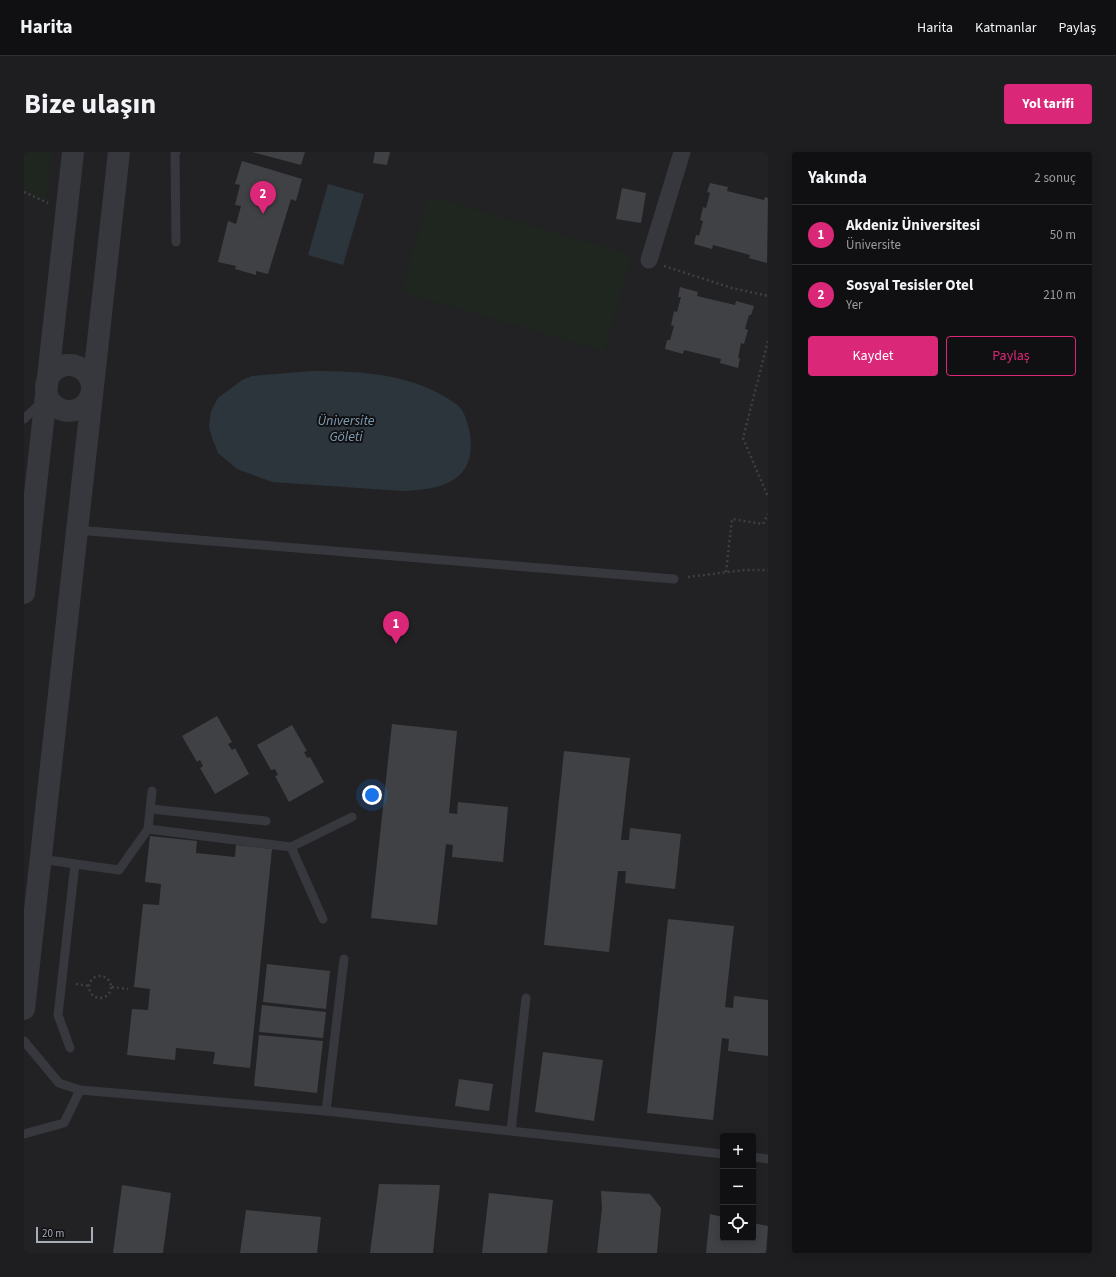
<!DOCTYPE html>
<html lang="tr">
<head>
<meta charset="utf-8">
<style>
  body { margin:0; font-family:"Source Sans 3",sans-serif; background:#1e1e20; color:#f1f3f6 }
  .controls { position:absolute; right:12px; bottom:12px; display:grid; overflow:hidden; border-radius:4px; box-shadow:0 2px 10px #0003 }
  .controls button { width:36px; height:36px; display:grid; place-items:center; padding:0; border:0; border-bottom:1px solid #303032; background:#101012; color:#f1f3f6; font:20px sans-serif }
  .scale { position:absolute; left:12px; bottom:10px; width:57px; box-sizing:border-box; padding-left:4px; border:2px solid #a8adb8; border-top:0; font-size:11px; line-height:14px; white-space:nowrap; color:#a8adb8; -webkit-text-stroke:3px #111113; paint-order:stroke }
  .you { position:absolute; left:348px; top:643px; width:14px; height:14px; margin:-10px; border:3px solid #fff; border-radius:50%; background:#1a73e8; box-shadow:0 0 0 6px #1a73e833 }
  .badge { display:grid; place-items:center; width:26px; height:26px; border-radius:50%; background:#db2777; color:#fff; font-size:13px; font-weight:700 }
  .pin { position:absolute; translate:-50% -33px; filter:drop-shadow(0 1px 2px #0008) }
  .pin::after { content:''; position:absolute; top:21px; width:14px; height:12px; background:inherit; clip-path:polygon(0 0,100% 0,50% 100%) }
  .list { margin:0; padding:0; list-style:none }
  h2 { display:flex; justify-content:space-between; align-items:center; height:52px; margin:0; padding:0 16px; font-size:17px }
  h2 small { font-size:13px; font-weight:400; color:#9c9d9f }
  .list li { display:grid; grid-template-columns:26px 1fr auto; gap:12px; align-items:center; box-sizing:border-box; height:60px; padding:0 16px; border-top:1px solid #303032 }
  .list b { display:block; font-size:15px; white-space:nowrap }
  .list p { margin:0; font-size:13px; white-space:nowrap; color:#9c9d9f }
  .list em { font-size:13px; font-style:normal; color:#9c9d9f }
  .actions { display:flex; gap:8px; padding:12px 16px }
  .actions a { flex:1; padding:9px 0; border:1px solid #db2777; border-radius:4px; text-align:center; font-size:14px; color:#db2777 }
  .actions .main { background:#db2777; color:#fff }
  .icon { flex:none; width:22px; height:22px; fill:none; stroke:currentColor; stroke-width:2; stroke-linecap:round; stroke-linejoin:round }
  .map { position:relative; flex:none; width:744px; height:1101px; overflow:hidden; border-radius:4px }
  header { display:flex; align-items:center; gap:24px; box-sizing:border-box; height:56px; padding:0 20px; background:#101012; border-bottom:1px solid #303032 }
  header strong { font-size:19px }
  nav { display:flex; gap:22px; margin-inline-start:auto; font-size:14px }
  .intro { display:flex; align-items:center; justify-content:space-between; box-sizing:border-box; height:96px; padding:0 24px }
  h1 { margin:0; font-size:28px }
  .button { padding:10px 18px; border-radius:4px; background:#db2777; color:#fff; font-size:14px; font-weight:700 }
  main { display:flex; gap:24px; padding:0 24px }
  aside { flex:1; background:#101012; border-radius:4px; box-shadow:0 2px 10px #0003 }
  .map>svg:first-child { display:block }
  .built { fill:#222225; fill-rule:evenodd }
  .green { fill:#1e261f }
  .water { fill:#2c353c }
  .building { fill:#404145 }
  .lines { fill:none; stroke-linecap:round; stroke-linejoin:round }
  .path { stroke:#3d3f44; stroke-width:2.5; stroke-dasharray:2 3; stroke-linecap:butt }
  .service { stroke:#37383d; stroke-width:9 }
  .minor { stroke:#37383d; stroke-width:17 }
  .tertiary { stroke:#37383d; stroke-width:22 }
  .labels { text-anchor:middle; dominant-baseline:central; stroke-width:4; stroke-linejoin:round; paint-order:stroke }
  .water-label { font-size:14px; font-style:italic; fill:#7f9bb3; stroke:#111113 }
</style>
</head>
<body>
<header>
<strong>Harita</strong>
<nav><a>Harita</a><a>Katmanlar</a><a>Paylaş</a></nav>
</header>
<div class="intro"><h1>Bize ulaşın</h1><a class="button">Yol tarifi</a></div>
<main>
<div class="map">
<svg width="744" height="1101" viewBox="0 0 744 1101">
  <rect width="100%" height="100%" fill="#161618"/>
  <path class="built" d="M 0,0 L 744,0 L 744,1101 L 0,1101 ZM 699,984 L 729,984 L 729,1086 L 699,1086 Z"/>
  <g class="green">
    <polygon points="0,0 28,0 22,51 0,40"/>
    <polygon points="405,44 608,103 580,199 377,140"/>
  </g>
  <g class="water">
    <polygon points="304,32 340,42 319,113 284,103"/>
    <path d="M 289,219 C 338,219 391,222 432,252 C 441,258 444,272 446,282 C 453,330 417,338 378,339 L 248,330 L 213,317 L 194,301 L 188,286 L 185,274 L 187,259 L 194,246 L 218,228 L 228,224 Z"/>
  </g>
  <g class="building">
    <polygon points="228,0 281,0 277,13"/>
    <polygon points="351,0 366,0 363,13 349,11"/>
    <polygon points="218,9 278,27 272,49 267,47 244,122 232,119 232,123 211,117 212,114 194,110 204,69 212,72 217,54 211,53 216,33 211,32"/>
    <polygon points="686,31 704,35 703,39 740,48 741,45 744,46 743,111 725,106 726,103 689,93 688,97 670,92 672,83 675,84 679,69 676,68 679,55 682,56 686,41 683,40"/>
    <polygon points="598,36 622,41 617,71 592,67"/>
    <polygon points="656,135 674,140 673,144 711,153 712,149 730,154 727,163 725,163 721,177 724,178 720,192 717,191 714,206 716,206 714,216 696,211 697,207 660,198 659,202 641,197 643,188 646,188 650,174 647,173 650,159 653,160 657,145 654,145"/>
    <polygon points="193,564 208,590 204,592 208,598 211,596 225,622 191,642 176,616 179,614 176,608 173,610 158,584"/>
    <polygon points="368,572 433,579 425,661 433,662 434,650 484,655 479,710 428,705 429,693 422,692 413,773 347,766"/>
    <polygon points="268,573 283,599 280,600 283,606 286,605 300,630 265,650 251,624 254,623 251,617 247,618 233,593"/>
    <polygon points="540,599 606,606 597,688 605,688 606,676 657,682 651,737 601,731 602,719 594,719 585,800 520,793"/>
    <polygon points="126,684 173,689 172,701 211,705 212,693 248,697 226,916 189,912 191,900 152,896 151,908 103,903 108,857 124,858 126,837 110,835 119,752 135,753 137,732 121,730"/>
    <polygon points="644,767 710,774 701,855 709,856 710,844 744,848 744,904 704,899 705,887 698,886 689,968 623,961"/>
    <polygon points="243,812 306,819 302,857 239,850"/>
    <polygon points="238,853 302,860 299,886 235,880"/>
    <polygon points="235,883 299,889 293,941 230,934"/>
    <polygon points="519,900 579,908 570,969 511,960"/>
    <polygon points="435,927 469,932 465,959 431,954"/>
    <polygon points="355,1032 416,1033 409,1101 346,1101"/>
    <polygon points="98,1033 147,1041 139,1101 89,1101"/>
    <polygon points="577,1039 626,1042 637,1056 633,1101 573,1101 578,1056"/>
    <polygon points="465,1041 529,1048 523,1101 458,1101"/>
    <polygon points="222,1058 297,1065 293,1101 216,1101"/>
    <polygon points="686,1062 699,1065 699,1086 729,1086 729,1071 744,1074 742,1101 682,1101"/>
  </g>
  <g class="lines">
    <g class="path">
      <polyline points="0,40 24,51"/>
      <polyline points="640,114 708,136 744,144"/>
      <polyline points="744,189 719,286 744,345"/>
      <polyline points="702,420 708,367 739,372 744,362"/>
      <polyline points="664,425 720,418 744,418"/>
      <circle cx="76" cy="835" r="11"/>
      <polyline points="52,832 65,834"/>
      <polyline points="88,835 104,837"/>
    </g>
    <g class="service">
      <polyline points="152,90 151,3 152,0"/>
      <polyline points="0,267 18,250"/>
      <polyline points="53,378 650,427"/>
      <polyline points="127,657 242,669"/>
      <polyline points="124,677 267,695 328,665"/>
      <polyline points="267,695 299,767"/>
      <polyline points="16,707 95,718 124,677 128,639"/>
      <polyline points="0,889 35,931 56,938 302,959 699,1002"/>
      <polyline points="46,896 34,863 51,712"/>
      <polyline points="302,959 320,807"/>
      <polyline points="487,979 502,846"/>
      <polyline points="0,982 40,971 56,938"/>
      <polyline points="729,1005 744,1007"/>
    </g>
    <polyline class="minor" points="625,108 658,0"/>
    <g class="tertiary">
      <circle cx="45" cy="236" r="23"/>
      <polyline points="0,441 49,0"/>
      <polyline points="0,857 95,0"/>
    </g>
  </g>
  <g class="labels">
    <g class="water-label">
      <text x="322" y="269">Üniversite<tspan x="322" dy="16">Göleti</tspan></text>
    </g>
  </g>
</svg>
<div class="controls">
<button>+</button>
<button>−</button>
<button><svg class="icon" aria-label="locate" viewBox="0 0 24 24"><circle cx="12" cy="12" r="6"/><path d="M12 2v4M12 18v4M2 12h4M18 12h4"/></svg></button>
</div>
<div class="scale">20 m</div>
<div class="you"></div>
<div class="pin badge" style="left:372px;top:492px">1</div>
<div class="pin badge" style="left:239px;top:62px">2</div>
</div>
<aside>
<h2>Yakında<small>2 sonuç</small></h2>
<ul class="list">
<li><span class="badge">1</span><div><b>Akdeniz Üniversitesi</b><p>Üniversite</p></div><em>50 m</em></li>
<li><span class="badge">2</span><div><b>Sosyal Tesisler Otel</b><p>Yer</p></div><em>210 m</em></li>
</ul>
<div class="actions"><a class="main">Kaydet</a><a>Paylaş</a></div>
</aside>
</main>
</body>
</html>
